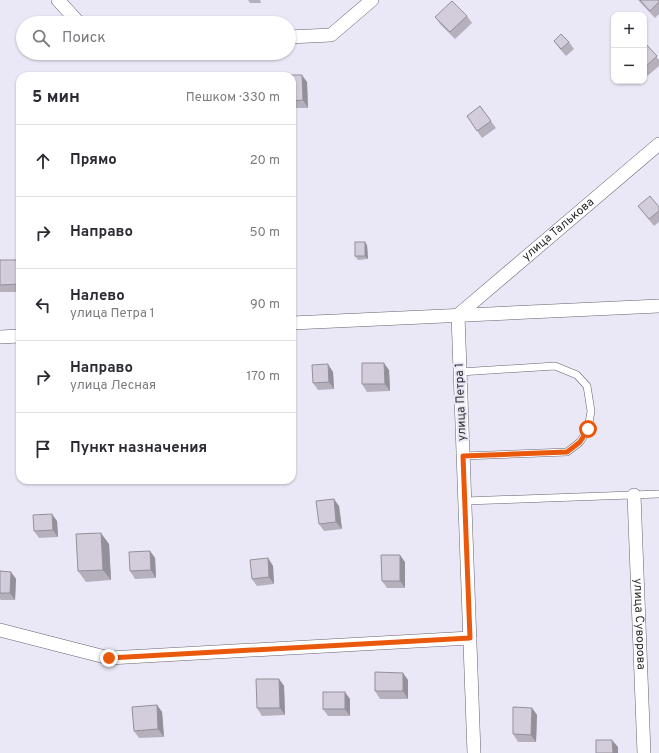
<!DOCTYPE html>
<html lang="ru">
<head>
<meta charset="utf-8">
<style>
  body { margin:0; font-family:Overpass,sans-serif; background:#f2f2f3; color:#2b2b33 }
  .controls { position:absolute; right:12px; top:12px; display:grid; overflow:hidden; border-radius:8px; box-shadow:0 1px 3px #0004 }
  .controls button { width:36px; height:36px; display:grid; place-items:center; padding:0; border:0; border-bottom:1px solid #e1e1e2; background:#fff; color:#2b2b33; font:20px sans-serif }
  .stop { position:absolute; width:12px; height:12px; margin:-9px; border:3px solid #ea580c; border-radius:50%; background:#fff }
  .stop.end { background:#ea580c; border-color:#fff; box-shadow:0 1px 4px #0008 }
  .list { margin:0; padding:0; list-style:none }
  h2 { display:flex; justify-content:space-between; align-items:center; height:52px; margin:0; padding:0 16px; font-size:17px }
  h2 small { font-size:13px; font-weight:400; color:#7c7c81 }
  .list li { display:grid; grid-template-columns:26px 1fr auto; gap:12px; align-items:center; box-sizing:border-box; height:72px; padding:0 16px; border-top:1px solid #e1e1e2 }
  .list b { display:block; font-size:15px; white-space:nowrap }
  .list p { margin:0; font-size:13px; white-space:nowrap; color:#7c7c81 }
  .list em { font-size:13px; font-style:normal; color:#7c7c81 }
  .icon { flex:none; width:22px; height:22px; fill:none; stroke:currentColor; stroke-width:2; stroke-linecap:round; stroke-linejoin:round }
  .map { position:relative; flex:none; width:659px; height:753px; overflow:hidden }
  .search { position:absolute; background:#fff; box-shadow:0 1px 3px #0004; left:16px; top:16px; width:280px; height:44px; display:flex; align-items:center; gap:10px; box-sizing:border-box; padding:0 14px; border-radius:22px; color:#7c7c81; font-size:15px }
  .panel { position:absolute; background:#fff; box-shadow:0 1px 3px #0004; left:16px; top:72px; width:280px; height:412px; border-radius:12px }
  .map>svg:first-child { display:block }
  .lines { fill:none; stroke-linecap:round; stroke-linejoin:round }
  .lane-casing { stroke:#65636f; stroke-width:8 }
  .street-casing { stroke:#65636f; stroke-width:14 }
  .lane { stroke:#fff; stroke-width:7 }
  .street { stroke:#fff; stroke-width:13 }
  .wall { fill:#b5b0bc }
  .shaded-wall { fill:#949099 }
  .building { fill:#d3cddb; stroke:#949099 }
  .route { stroke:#ea580c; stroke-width:5 }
  .labels { text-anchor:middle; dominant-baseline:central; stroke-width:4; stroke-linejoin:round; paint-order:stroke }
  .street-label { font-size:12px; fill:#2b2a2f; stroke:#eae8f6 }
</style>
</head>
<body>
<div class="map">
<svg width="659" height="753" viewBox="0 0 659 753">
  <rect width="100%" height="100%" fill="#eae8f6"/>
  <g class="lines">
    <defs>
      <g id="lane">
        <polyline points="460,372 555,366 577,375 587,386 591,411 588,429 580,442 567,452 463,456"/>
        <polyline points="465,501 659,494"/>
      </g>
      <g id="street">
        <polyline points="58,0 79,23"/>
        <polyline points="289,37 331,35 372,0"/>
        <polyline points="292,323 659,306"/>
        <polyline points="0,337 20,336"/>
        <path id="s1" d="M 634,495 L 644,753"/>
        <polyline points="0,630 109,658 470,638"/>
        <path id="s2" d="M 474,753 L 458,315 L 659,144"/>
      </g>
    </defs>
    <use href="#lane" class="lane-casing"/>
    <use href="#street" class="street-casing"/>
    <use href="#lane" class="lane"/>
    <use href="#street" class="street"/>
  </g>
  <g class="wall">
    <polygon points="248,0 260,0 261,3 250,3"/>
    <polygon points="638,0 659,0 659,14 655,18"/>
    <polygon points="467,16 472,23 455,39 440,24 435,17"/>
    <polygon points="554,41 569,42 574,49 566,56 559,48"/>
    <polygon points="644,42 659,60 659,66 645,78 644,77"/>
    <polygon points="292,76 307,82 308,108 292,108"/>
    <polygon points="480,106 496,128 482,138 467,116"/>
    <polygon points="638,206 659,207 659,222 654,226"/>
    <polygon points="367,245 368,259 358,260 355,256"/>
    <rect x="0" y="260" width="20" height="32"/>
    <polygon points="389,370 390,391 367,392 362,384"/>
    <polygon points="333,372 334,389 318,390 313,383"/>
    <polygon points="339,506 342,529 324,531 319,524"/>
    <polygon points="57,521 58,537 39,538 34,531"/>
    <polygon points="109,544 111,580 86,582 78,571"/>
    <polygon points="150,551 155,558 156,578 135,579 130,571"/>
    <polygon points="268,558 273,566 274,584 257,586 252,579"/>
    <polygon points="405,562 405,588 387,588 382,581"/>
    <polygon points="0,571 11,572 16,579 15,600 1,600 0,599"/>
    <polygon points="279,679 284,686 285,715 262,716 257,708"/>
    <polygon points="408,680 408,699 380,699 375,691"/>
    <polygon points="350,699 350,716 328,716 323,709"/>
    <polygon points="157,705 162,712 164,737 139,738 134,731"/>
    <polygon points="532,708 537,715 536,742 518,742 513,734"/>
  </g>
  <g class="shaded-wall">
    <polygon points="302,75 307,82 308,108 303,100"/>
    <polygon points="365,242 367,245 368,259 365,256"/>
    <polygon points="384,363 389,370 390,391 385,384"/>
    <polygon points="328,364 333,372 334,389 329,382"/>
    <polygon points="334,499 339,506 342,529 336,522"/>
    <polygon points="52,514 57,521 58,537 53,530"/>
    <polygon points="101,533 109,544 111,580 103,570"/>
    <polygon points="150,551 155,558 156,578 151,570"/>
    <polygon points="400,555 405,562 405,588 400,581"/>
    <polygon points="268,558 273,566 274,584 269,577"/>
    <polygon points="11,572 16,579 15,600 10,593"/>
    <polygon points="403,673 408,680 408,699 403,691"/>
    <polygon points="279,679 284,686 285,715 280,708"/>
    <polygon points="345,692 350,699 350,716 345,709"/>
    <polygon points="157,705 162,712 164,737 158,729"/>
    <polygon points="532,708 537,715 536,742 531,735"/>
    <polygon points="612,740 618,747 618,753 613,753"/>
  </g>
  <g class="building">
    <polygon points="640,0 659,0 659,2 650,11"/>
    <polygon points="452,1 467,16 450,32 435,17"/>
    <polygon points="561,34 569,42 561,49 554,41"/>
    <polygon points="644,42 657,56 644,68"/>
    <polygon points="276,75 302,75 303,100 292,101 292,76 276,76"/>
    <polygon points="480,106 491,121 477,131 467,116"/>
    <polygon points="650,196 659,207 659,211 649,219 638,206"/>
    <rect x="355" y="242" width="10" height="14"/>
    <polygon points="0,260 20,260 20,284 0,285"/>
    <polygon points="362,363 384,363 385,384 362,384"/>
    <polygon points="328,364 329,382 313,383 312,365"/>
    <polygon points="334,499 336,522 319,524 316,501"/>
    <polygon points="52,514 53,530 34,531 33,515"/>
    <polygon points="101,533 103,570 78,571 76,534"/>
    <polygon points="150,551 151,570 130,571 129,552"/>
    <polygon points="381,555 400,555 400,581 382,581"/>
    <polygon points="268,558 269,577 252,579 250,560"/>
    <polygon points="0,571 11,572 10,593 0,593"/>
    <polygon points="375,672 403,673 403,691 375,691"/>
    <polygon points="256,679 279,679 280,708 257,708"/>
    <rect x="323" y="692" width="22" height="17"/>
    <polygon points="157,705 158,729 134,731 132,707"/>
    <polygon points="513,707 532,708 531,735 513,734"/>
    <polygon points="596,740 612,740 613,753 596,753"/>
  </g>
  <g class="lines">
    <polyline class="route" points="109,658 470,638 463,456 567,452 580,442 588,429"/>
  </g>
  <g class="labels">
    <g class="street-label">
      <text stroke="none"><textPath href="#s2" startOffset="570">улица Талькова</textPath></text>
      <text transform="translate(461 402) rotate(-92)">улица Петра 1</text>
      <text stroke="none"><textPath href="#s1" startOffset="129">улица Суворова</textPath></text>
    </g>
  </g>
</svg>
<div class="controls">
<button>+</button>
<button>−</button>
</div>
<div class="stop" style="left:588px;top:429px"></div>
<div class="stop end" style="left:109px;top:658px"></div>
<div class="search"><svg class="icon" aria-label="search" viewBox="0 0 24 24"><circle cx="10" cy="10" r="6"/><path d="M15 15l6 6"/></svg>Поиск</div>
<section class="panel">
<h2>5 мин<small>Пешком · 330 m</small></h2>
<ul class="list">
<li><svg class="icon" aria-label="ahead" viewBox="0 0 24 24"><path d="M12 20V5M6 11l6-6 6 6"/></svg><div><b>Прямо</b></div><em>20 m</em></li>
<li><svg class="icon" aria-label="right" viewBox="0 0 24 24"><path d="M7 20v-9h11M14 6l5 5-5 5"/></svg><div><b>Направо</b></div><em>50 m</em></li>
<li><svg class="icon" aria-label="left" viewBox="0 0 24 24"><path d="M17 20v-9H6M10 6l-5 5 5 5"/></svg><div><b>Налево</b><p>улица Петра 1</p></div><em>90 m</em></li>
<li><svg class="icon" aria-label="right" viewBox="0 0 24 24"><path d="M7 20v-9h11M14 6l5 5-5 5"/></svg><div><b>Направо</b><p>улица Лесная</p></div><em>170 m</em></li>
<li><svg class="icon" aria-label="arrive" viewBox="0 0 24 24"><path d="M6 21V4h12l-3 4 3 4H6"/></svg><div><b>Пункт назначения</b></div></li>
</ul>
</section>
</div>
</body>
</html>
